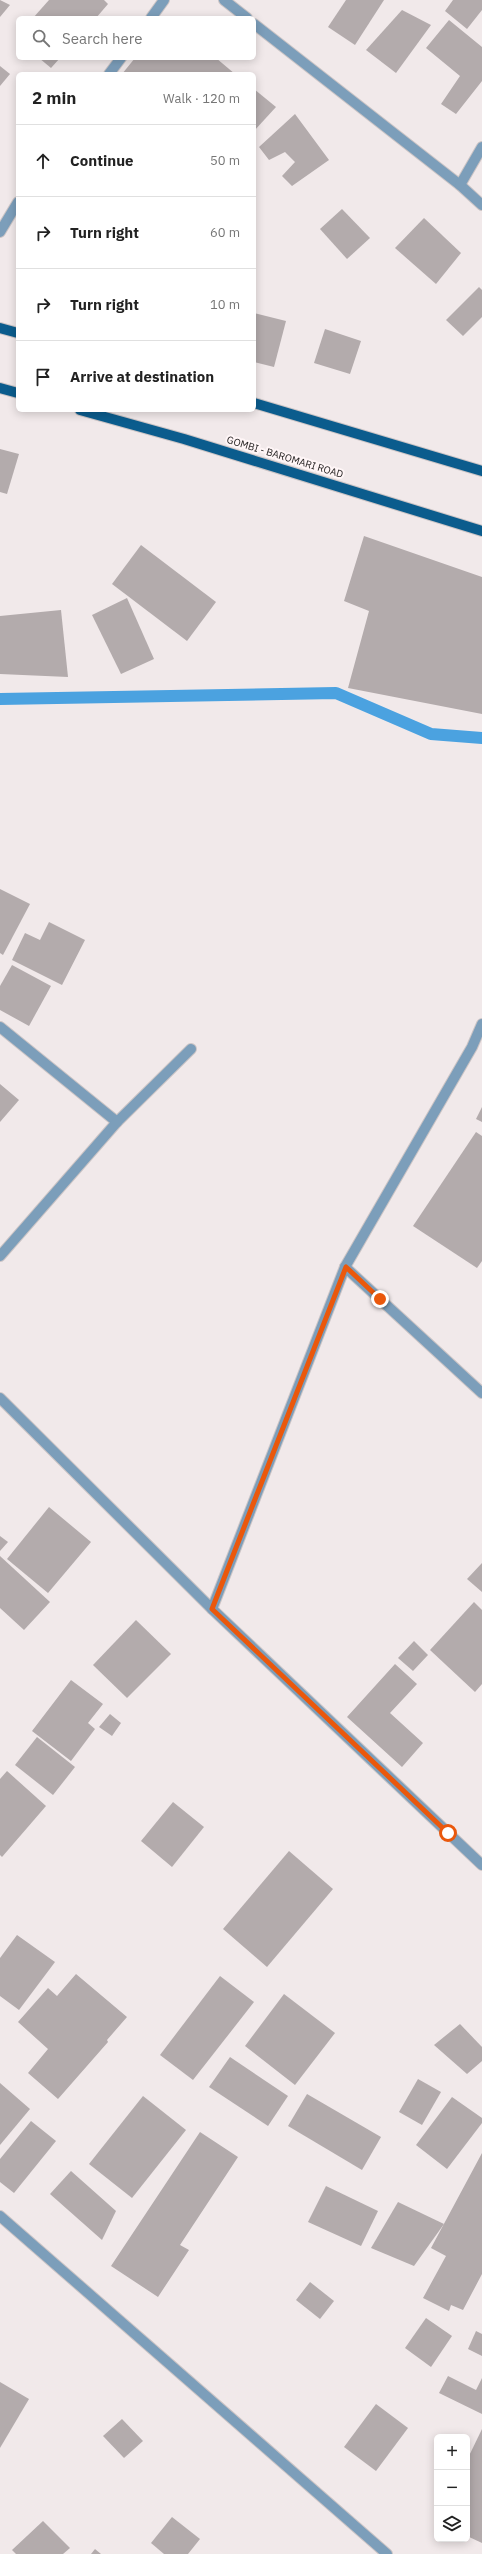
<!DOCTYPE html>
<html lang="en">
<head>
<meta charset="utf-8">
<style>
  body { margin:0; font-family:"IBM Plex Sans",sans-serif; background:#f6f6f6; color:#222 }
  .controls { position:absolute; right:12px; bottom:12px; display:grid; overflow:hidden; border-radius:6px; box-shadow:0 2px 10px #0003 }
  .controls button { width:36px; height:36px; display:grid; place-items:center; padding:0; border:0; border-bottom:1px solid #e0e0e0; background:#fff; color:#222; font:20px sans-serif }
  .stop { position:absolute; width:12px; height:12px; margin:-9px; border:3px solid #ea580c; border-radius:50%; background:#fff }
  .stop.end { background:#ea580c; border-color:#fff; box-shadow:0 1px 4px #0008 }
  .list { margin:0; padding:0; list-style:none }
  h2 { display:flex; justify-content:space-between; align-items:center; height:52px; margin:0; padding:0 16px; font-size:17px }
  h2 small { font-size:13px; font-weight:400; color:#767676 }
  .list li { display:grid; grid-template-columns:26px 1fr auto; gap:12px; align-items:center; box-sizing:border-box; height:72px; padding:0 16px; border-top:1px solid #e0e0e0 }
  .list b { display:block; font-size:15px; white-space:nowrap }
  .list em { font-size:13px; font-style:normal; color:#767676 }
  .icon { flex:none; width:22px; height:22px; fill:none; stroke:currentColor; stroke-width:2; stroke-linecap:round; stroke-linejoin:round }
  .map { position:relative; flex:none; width:482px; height:2554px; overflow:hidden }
  .search { position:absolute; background:#fff; box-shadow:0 2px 10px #0003; left:16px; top:16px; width:240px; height:44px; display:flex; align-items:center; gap:10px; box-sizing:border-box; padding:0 14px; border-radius:6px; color:#767676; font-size:15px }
  .panel { position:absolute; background:#fff; box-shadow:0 2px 10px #0003; left:16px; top:72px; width:240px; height:340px; border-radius:6px }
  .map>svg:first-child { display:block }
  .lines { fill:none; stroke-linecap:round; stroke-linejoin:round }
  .stream { stroke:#4ba2e0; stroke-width:12 }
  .building { fill:#b3abac }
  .minor-casing { stroke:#cbc4c5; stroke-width:12 }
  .primary-casing { stroke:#cbc4c5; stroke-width:12 }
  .minor { stroke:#7c9eba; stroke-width:10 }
  .primary { stroke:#0b5c8d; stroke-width:10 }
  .route { stroke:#ea580c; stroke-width:5 }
  .labels { text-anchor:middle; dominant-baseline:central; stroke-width:4; stroke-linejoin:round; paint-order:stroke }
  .street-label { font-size:10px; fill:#201d1d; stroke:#fff6f7 }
</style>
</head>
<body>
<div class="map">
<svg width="482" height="2554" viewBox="0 0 482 2554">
  <rect width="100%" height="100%" fill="#f1e9ea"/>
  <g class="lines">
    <polyline class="stream" points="0,699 336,693 431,734 482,738"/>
  </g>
  <g class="building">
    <polygon points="0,0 10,5 0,17"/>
    <polygon points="49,0 104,0 108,4 96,18 33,18"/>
    <polygon points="346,0 384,0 355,45 328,27"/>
    <polygon points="453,0 482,0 482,10 467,29 445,11"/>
    <polygon points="402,10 431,25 396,73 366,50"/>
    <polygon points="449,20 482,47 482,81 456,114 441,104 460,76 426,48"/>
    <polygon points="39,58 60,58 51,68"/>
    <polygon points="135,58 216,58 235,74 122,74"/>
    <polygon points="0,66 10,74 0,86"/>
    <polygon points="254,89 276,107 254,131"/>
    <polygon points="295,114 329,160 292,186 282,176 295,162 285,152 269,160 259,147"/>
    <polygon points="342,209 370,238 347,259 320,229"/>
    <polygon points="424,218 461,253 436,284 395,248"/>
    <polygon points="479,287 482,290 482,317 463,336 446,320"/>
    <polygon points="254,313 286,321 274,367 254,362"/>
    <polygon points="325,329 361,341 350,374 314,363"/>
    <polygon points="0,449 19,454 7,494 0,492"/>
    <polygon points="364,536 482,577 482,714 348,688 369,611 344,601"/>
    <polygon points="141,545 216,602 187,641 112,584"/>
    <polygon points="127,598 154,659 121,674 92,615"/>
    <polygon points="61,610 68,677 0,674 0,616"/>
    <polygon points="0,889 30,904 3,955 0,953"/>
    <polygon points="49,922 85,940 62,985 12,960 25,933 40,940"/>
    <polygon points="12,965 51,986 29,1026 0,1010 0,986"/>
    <polygon points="0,1084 19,1100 0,1122"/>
    <polygon points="482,1107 482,1122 476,1119"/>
    <polygon points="476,1132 482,1136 482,1261 477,1268 413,1226"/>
    <polygon points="49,1507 91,1542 48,1593 7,1559"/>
    <polygon points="0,1536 8,1542 0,1551"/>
    <polygon points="0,1556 50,1602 24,1630 0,1608"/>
    <polygon points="482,1563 482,1592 467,1579"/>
    <polygon points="474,1602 482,1610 482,1684 475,1692 430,1650"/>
    <polygon points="136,1620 171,1654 127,1698 93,1665"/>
    <polygon points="414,1641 428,1655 413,1671 398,1658"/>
    <polygon points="395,1664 417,1684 390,1713 423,1743 402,1767 347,1717"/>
    <polygon points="71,1680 103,1704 88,1723 95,1729 71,1761 32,1731"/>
    <polygon points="110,1714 121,1723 112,1736 99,1727"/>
    <polygon points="37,1737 75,1767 53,1795 15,1765"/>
    <polygon points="7,1771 46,1806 2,1857 0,1855 0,1779"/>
    <polygon points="173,1802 204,1827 172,1867 141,1841"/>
    <polygon points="289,1851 333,1889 267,1967 223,1929"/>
    <polygon points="17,1935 55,1962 19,2010 0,1996 0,1958"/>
    <polygon points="76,1974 127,2017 107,2040 108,2042 58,2099 28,2073 48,2049 18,2022 48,1988 57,1996"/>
    <polygon points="220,1976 254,2002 193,2080 160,2055"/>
    <polygon points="284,1994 335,2033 295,2085 245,2046"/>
    <polygon points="460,2024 482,2047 482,2061 467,2074 434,2045"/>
    <polygon points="230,2057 288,2096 268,2126 209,2087"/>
    <polygon points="418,2079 441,2092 422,2125 399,2112"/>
    <polygon points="0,2083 30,2109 0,2145"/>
    <polygon points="307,2094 381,2137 362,2170 288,2126"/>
    <polygon points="143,2096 186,2130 132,2198 89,2164"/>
    <polygon points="452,2097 482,2118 482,2123 447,2169 416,2145"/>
    <polygon points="31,2121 56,2141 14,2193 0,2182 0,2159"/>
    <polygon points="200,2132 238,2157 180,2245 189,2250 158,2297 111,2266"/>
    <polygon points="482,2153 482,2274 463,2310 451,2305 449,2311 423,2298 446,2256 431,2248"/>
    <polygon points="71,2171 116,2211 102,2240 50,2194"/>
    <polygon points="326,2186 378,2211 361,2246 308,2222"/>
    <polygon points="398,2202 444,2224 414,2266 371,2248"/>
    <polygon points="310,2282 334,2301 320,2319 296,2300"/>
    <polygon points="426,2318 452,2336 431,2367 405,2348"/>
    <polygon points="476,2331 482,2334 482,2356 468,2349"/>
    <polygon points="448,2376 476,2390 482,2378 482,2414 439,2393"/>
    <polygon points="0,2382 29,2399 0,2448"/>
    <polygon points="376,2404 408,2428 376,2471 344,2447"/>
    <polygon points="122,2419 143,2441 124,2458 103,2436"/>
    <polygon points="482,2429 482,2543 467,2536 467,2460"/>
    <polygon points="172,2517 200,2539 188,2554 164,2554 151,2543"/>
    <polygon points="43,2521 70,2548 63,2554 16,2554 12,2550"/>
    <polygon points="95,2549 101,2554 91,2554"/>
  </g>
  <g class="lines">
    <defs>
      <g id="minor">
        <polyline points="224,0 247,18"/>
        <polyline points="151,18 164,0"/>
        <polyline points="254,24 460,185 482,205"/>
        <polyline points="109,74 121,58"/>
        <polyline points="460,185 482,147"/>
        <polyline points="0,232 18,202"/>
        <polyline points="0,1027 117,1122"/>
        <polyline points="0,1256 117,1122 191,1049"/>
        <polyline points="345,1267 482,1393"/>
        <polyline points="0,1398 212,1609 482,1865"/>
        <polyline points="212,1609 345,1267 472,1047 482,1024"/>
        <polyline points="0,2216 387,2554"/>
      </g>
      <g id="primary">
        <polyline points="0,328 18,333"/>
        <polyline points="0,388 18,393"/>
        <polyline points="254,403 482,471"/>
        <polyline points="80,410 184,439 482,531"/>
      </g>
    </defs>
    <use href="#minor" class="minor-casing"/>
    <use href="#primary" class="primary-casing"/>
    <use href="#minor" class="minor"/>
    <use href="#primary" class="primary"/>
  </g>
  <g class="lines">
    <polyline class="route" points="380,1299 346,1267 212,1609 448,1833"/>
  </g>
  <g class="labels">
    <g class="street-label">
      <text transform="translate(285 457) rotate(17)">GOMBI - BAROMARI ROAD</text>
    </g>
  </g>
</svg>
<div class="controls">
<button>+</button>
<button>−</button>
<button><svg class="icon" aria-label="layers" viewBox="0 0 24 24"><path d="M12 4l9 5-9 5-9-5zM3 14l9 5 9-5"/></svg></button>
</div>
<div class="stop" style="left:448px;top:1833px"></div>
<div class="stop end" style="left:380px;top:1299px"></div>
<div class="search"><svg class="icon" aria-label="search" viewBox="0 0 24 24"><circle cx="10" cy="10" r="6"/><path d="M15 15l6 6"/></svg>Search here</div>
<section class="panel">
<h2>2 min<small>Walk · 120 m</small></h2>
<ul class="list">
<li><svg class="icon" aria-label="ahead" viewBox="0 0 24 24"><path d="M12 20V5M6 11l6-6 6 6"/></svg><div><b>Continue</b></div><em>50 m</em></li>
<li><svg class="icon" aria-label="right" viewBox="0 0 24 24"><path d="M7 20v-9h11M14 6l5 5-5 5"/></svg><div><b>Turn right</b></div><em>60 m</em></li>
<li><svg class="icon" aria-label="right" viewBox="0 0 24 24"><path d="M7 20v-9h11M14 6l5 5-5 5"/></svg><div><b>Turn right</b></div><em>10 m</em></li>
<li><svg class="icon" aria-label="arrive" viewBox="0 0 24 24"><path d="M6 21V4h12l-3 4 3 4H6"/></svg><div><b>Arrive at destination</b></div></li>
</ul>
</section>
</div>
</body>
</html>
